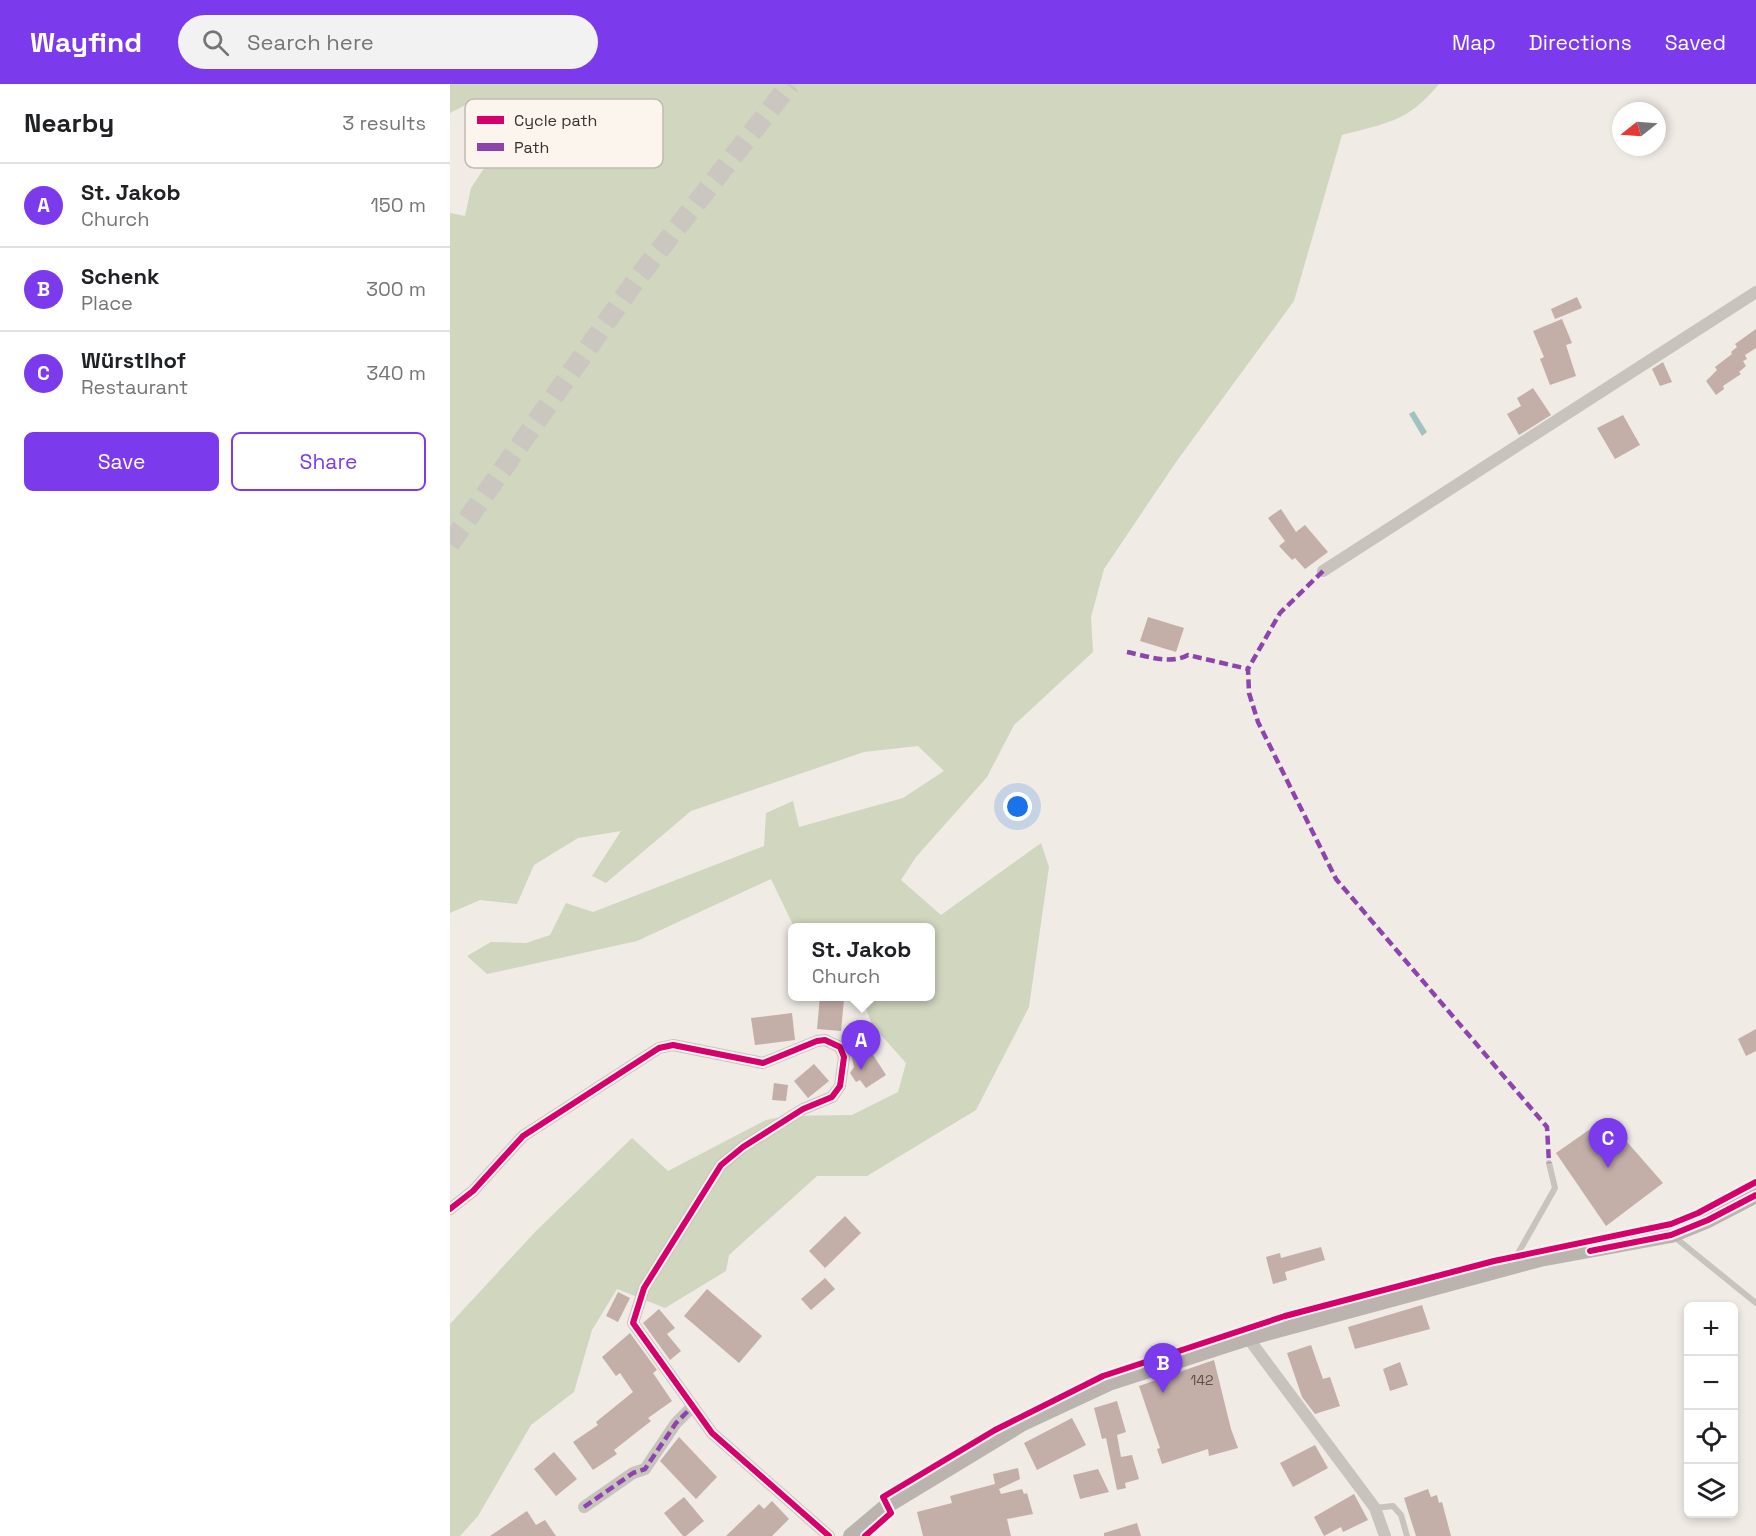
<!DOCTYPE html>
<html lang="en">
<head>
<meta charset="utf-8">
<style>
  body { margin:0; font-family:"Space Grotesk",sans-serif; background:#f2f2f2; color:#202124 }
  .controls { position:absolute; right:18px; bottom:18px; display:grid; overflow:hidden; border-radius:9px; box-shadow:0 3px 9px #0003 }
  .controls button { width:54px; height:54px; display:grid; place-items:center; padding:0; border:0; border-bottom:2px solid #e0e0e0; background:#fff; color:#202124; font:30px sans-serif }
  .compass { position:absolute; left:1162px; top:18px; width:54px; height:54px; border-radius:50%; background:#fff; box-shadow:0 3px 9px #0003; rotate:253deg }
  .you { position:absolute; left:568px; top:723px; width:21px; height:21px; margin:-15px; border:4px solid #fff; border-radius:50%; background:#1a73e8; box-shadow:0 0 0 9px #1a73e833 }
  .badge { display:grid; place-items:center; width:39px; height:39px; border-radius:50%; background:#7c3aed; color:#fff; font-size:20px; font-weight:700 }
  .pin { position:absolute; translate:-50% -50px; filter:drop-shadow(0 2px 3px #0008) }
  .pin::after { content:''; position:absolute; top:32px; width:21px; height:18px; background:inherit; clip-path:polygon(0 0,100% 0,50% 100%) }
  .popup { position:absolute; left:338px; top:839px; width:147px; height:78px; box-sizing:border-box; display:grid; place-content:center; border-radius:9px; background:#fff; filter:drop-shadow(0 2px 4px #0005); font-size:20px; white-space:nowrap; color:#757577 }
  .popup b { font-size:22px; color:#202124 }
  .popup::after { content:''; position:absolute; left:50%; top:100%; margin-left:-12px; border:12px solid transparent; border-top-color:#fff }
  .list { margin:0; padding:0; list-style:none }
  h2 { display:flex; justify-content:space-between; align-items:center; height:78px; margin:0; padding:0 24px; font-size:26px }
  h2 small { font-size:20px; font-weight:400; color:#757577 }
  .list li { display:grid; grid-template-columns:39px 1fr auto; gap:18px; align-items:center; box-sizing:border-box; height:84px; padding:0 24px; border-top:2px solid #e0e0e0 }
  .list b { display:block; font-size:22px; white-space:nowrap }
  .list p { margin:0; font-size:20px; white-space:nowrap; color:#757577 }
  .list em { font-size:20px; font-style:normal; color:#757577 }
  .actions { display:flex; gap:12px; padding:18px 24px }
  .actions a { flex:1; padding:14px 0; border:2px solid #7c3aed; border-radius:9px; text-align:center; font-size:21px; color:#7c3aed }
  .actions .main { background:#7c3aed; color:#fff }
  .icon { flex:none; width:33px; height:33px; fill:none; stroke:currentColor; stroke-width:2; stroke-linecap:round; stroke-linejoin:round }
  .map { position:relative; flex:none; width:1306px; height:1452px; overflow:hidden }
  header { display:flex; align-items:center; gap:36px; box-sizing:border-box; height:84px; padding:0 30px; background:#7c3aed; color:#fff }
  header strong { font-size:28px }
  nav { display:flex; gap:33px; margin-inline-start:auto; font-size:21px }
  .search { width:420px; height:54px; background:#f2f2f2; display:flex; align-items:center; gap:15px; box-sizing:border-box; padding:0 21px; border-radius:33px; color:#757577; font-size:22px }
  main { display:flex }
  aside { flex:1; background:#fff }
  .map>svg:first-child { display:block }
  .green { fill:#d1d6bf }
  .water { fill:#a1c2c1 }
  .building { fill:#c3afa7 }
  .lines { fill:none; stroke-linecap:round; stroke-linejoin:round }
  .primary-tunnel { stroke:#ccc6c0; stroke-width:20; stroke-dasharray:20 10; stroke-linecap:butt }
  .lane { stroke:#c9c3be; stroke-width:6 }
  .street { stroke:#c9c3be; stroke-width:12 }
  .secondary { stroke:#bab3ae; stroke-width:16 }
  .quiet { stroke:#8e44ad; stroke-width:4.5; stroke-dasharray:9 4.5; stroke-linecap:butt }
  .cycleway-casing { stroke:#fbf5ee; stroke-width:10 }
  .cycleway { stroke:#d6006c; stroke-width:6 }
  .labels { text-anchor:middle; dominant-baseline:central; stroke-width:6; stroke-linejoin:round; paint-order:stroke }
  .number-label { font-size:14px; fill:#5d504a }
  .key { fill:#fbf5ee; stroke:#c1bab4; stroke-width:1.5 }
  .key-label { font-size:16px; fill:#3b302b }
</style>
</head>
<body>
<header>
<strong>Wayfind</strong>
<div class="search"><svg class="icon" aria-label="search" viewBox="0 0 24 24"><circle cx="10" cy="10" r="6"/><path d="M15 15l6 6"/></svg>Search here</div>
<nav><a>Map</a><a>Directions</a><a>Saved</a></nav>
</header>
<main>
<aside>
<h2>Nearby<small>3 results</small></h2>
<ul class="list">
<li><span class="badge">A</span><div><b>St. Jakob</b><p>Church</p></div><em>150 m</em></li>
<li><span class="badge">B</span><div><b>Schenk</b><p>Place</p></div><em>300 m</em></li>
<li><span class="badge">C</span><div><b>Würstlhof</b><p>Restaurant</p></div><em>340 m</em></li>
</ul>
<div class="actions"><a class="main">Save</a><a>Share</a></div>
</aside>
<div class="map">
<svg width="1306" height="1452" viewBox="0 0 1306 1452">
  <rect width="100%" height="100%" fill="#f0ebe5"/>
  <path class="green" d="M 0,0 L 989,0 C 958,38 937,39 892,51 L 844,217 L 726,378 L 654,485 L 641,533 L 643,568 L 564,641 L 537,693 L 466,773 L 451,796 L 491,831 L 591,759 L 599,783 L 579,923 L 526,1026 L 417,1092 L 367,1092 L 279,1171 L 276,1187 L 215,1224 L 167,1205 L 142,1246 L 124,1308 L 81,1341 L 28,1432 L 10,1452 L 0,1452 L 0,1240 L 86,1147 L 182,1054 L 218,1087 L 316,1036 L 337,1032 L 402,1031 L 448,1008 L 456,979 L 422,941 L 412,913 L 480,912 L 480,844 L 344,843 L 321,795 L 187,857 L 37,890 L 17,872 L 41,858 L 76,859 L 100,851 L 116,819 L 143,828 L 314,762 L 316,729 L 343,717 L 349,743 L 453,714 L 494,687 L 468,662 L 414,668 L 241,727 L 156,799 L 142,792 L 171,747 L 128,754 L 84,781 L 67,820 L 30,816 L 0,829 L 0,129 L 15,132 L 21,104 L 70,30 C 35,13 35,11 0,29 Z"/>
  <polygon class="water" points="964,327 977,348 972,352 959,330"/>
  <g class="building">
    <polygon points="1127,213 1132,224 1105,235 1101,225"/>
    <polygon points="1112,235 1122,259 1116,261 1126,292 1100,301 1090,275 1094,273 1083,247"/>
    <polygon points="1306,245 1306,264 1295,271 1297,275 1293,277 1296,282 1289,288 1291,290 1273,302 1274,305 1266,311 1256,297 1267,286 1265,283 1282,270 1281,268 1287,263 1285,260"/>
    <polygon points="1213,278 1222,298 1210,302 1202,285"/>
    <polygon points="1083,304 1101,331 1069,351 1057,330 1071,322 1067,314"/>
    <polygon points="1173,331 1190,361 1165,375 1147,344"/>
    <polygon points="831,425 846,448 855,441 878,468 855,485 845,474 842,476 829,462 835,457 818,434"/>
    <polygon points="698,533 734,544 726,568 690,557"/>
    <polygon points="370,912 394,915 391,947 367,945"/>
    <polygon points="342,929 345,956 305,961 301,934"/>
    <polygon points="1306,945 1306,967 1296,972 1288,955"/>
    <polygon points="409,963 418,963 436,991 416,1004 410,996 406,998 400,989 404,983 401,969"/>
    <polygon points="364,980 379,997 358,1014 344,997"/>
    <polygon points="324,999 338,1001 336,1017 322,1016"/>
    <polygon points="1156,1034 1213,1099 1156,1142 1106,1069"/>
    <polygon points="395,1132 411,1149 375,1184 359,1167"/>
    <polygon points="871,1163 875,1176 835,1188 837,1196 823,1200 816,1173 830,1169 831,1174"/>
    <polygon points="375,1194 385,1205 361,1226 351,1215"/>
    <polygon points="257,1205 312,1252 289,1279 234,1232"/>
    <polygon points="168,1208 180,1214 168,1238 156,1232"/>
    <polygon points="972,1221 980,1245 905,1265 898,1243"/>
    <polygon points="209,1225 225,1244 217,1250 231,1267 220,1276 193,1239"/>
    <polygon points="180,1249 207,1286 203,1289 222,1317 198,1334 201,1337 164,1366 167,1370 143,1386 123,1358 148,1341 146,1338 183,1308 170,1289 166,1292 152,1273"/>
    <polygon points="861,1261 873,1295 880,1293 890,1322 865,1330 852,1313 837,1269"/>
    <polygon points="764,1276 781,1345 788,1364 759,1372 758,1365 712,1380 707,1365 710,1364 689,1302"/>
    <polygon points="950,1278 958,1301 940,1307 933,1285"/>
    <polygon points="667,1317 676,1348 667,1351 671,1373 682,1371 689,1395 675,1399 676,1404 667,1406 656,1354 652,1355 644,1324"/>
    <polygon points="622,1334 636,1361 587,1386 574,1359"/>
    <polygon points="229,1353 267,1393 246,1415 210,1377"/>
    <polygon points="865,1361 878,1384 843,1403 830,1379"/>
    <polygon points="104,1368 127,1395 106,1412 84,1385"/>
    <polygon points="568,1384 570,1395 549,1405 551,1410 572,1405 574,1410 577,1409 583,1430 557,1435 561,1452 473,1452 467,1428 502,1419 500,1412 545,1400 543,1390"/>
    <polygon points="648,1385 659,1408 630,1415 623,1391"/>
    <polygon points="978,1405 981,1413 987,1411 989,1419 992,1418 1001,1452 966,1452 954,1414"/>
    <polygon points="904,1410 918,1436 893,1448 891,1443 874,1452 864,1433"/>
    <polygon points="234,1413 254,1437 236,1452 233,1452 214,1429"/>
    <polygon points="322,1417 339,1435 322,1452 276,1452 309,1420 314,1425"/>
    <polygon points="77,1427 86,1441 95,1436 106,1452 40,1452"/>
    <polygon points="687,1439 691,1452 654,1452 654,1449"/>
  </g>
  <g class="lines">
    <polyline class="primary-tunnel" points="0,460 186,196 340,0"/>
    <g class="lane">
      <polyline points="1222,1151 1306,1219"/>
      <polyline points="1062,1180 1105,1104 1099,1079"/>
      <polyline points="925,1424 943,1422 951,1431 957,1452"/>
    </g>
    <g class="street">
      <polyline points="873,487 1306,208"/>
      <polyline points="0,1125 23,1107 73,1052 209,964 223,961 313,979 367,957 375,956 390,963 394,973 390,1002 382,1013 353,1025 293,1063 271,1081 194,1204 183,1239 262,1349 379,1452"/>
      <polyline points="798,1254 925,1424 935,1452"/>
      <polyline points="134,1423 183,1389 195,1385 226,1339 243,1322"/>
    </g>
    <polyline class="secondary" points="401,1452 438,1421 573,1339 659,1299 798,1254 1090,1175 1221,1151 1258,1136 1306,1111"/>
    <g class="quiet">
      <polyline points="873,487 830,529 798,585 799,609 808,638 886,795 1097,1043 1099,1079"/>
      <path d="M 677,568 C 697,572 720,581 738,571 L 798,585"/>
      <polyline points="134,1423 183,1389 195,1385 226,1339 243,1322"/>
    </g>
    <defs>
      <g id="cycleway">
        <polyline points="0,1125 23,1107 73,1052 209,964 223,961 313,979 367,957 375,956 390,963 394,973 390,1002 382,1013 353,1025 293,1063 271,1081 194,1204 183,1239 262,1349 379,1452"/>
        <polyline points="1140,1167 1221,1151 1258,1136 1306,1111"/>
        <polyline points="415,1452 441,1429 433,1413 545,1346 653,1292 835,1232 1044,1177 1221,1140 1248,1129 1306,1098"/>
      </g>
    </defs>
    <use href="#cycleway" class="cycleway-casing"/>
    <use href="#cycleway" class="cycleway"/>
  </g>
  <g class="labels">
    <g class="number-label">
      <text x="752" y="1296">142</text>
    </g>
  </g>
  <rect x="15" y="15" width="198" height="69" rx="9" class="key"/>
  <rect x="27" y="32" width="27" height="8" fill="#d6006c"/>
  <rect x="27" y="59" width="27" height="8" fill="#8e44ad"/>
  <g class="key-label">
    <text x="64" y="42">Cycle path</text>
    <text x="64" y="69">Path</text>
  </g>
</svg>
<div class="controls">
<button>+</button>
<button>−</button>
<button><svg class="icon" aria-label="locate" viewBox="0 0 24 24"><circle cx="12" cy="12" r="6"/><path d="M12 2v4M12 18v4M2 12h4M18 12h4"/></svg></button>
<button><svg class="icon" aria-label="layers" viewBox="0 0 24 24"><path d="M12 4l9 5-9 5-9-5zM3 14l9 5 9-5"/></svg></button>
</div>
<svg class="compass" viewBox="-18 -18 36 36"><path d="M0-13l5 13h-10z" fill="#e53935"/><path d="M0 13l5-13h-10z" fill="#757577"/></svg>
<div class="you"></div>
<div class="pin badge" style="left:411px;top:986px">A</div>
<div class="popup"><b>St. Jakob</b>Church</div>
<div class="pin badge" style="left:713px;top:1309px">B</div>
<div class="pin badge" style="left:1158px;top:1084px">C</div>
</div>
</main>
</body>
</html>
